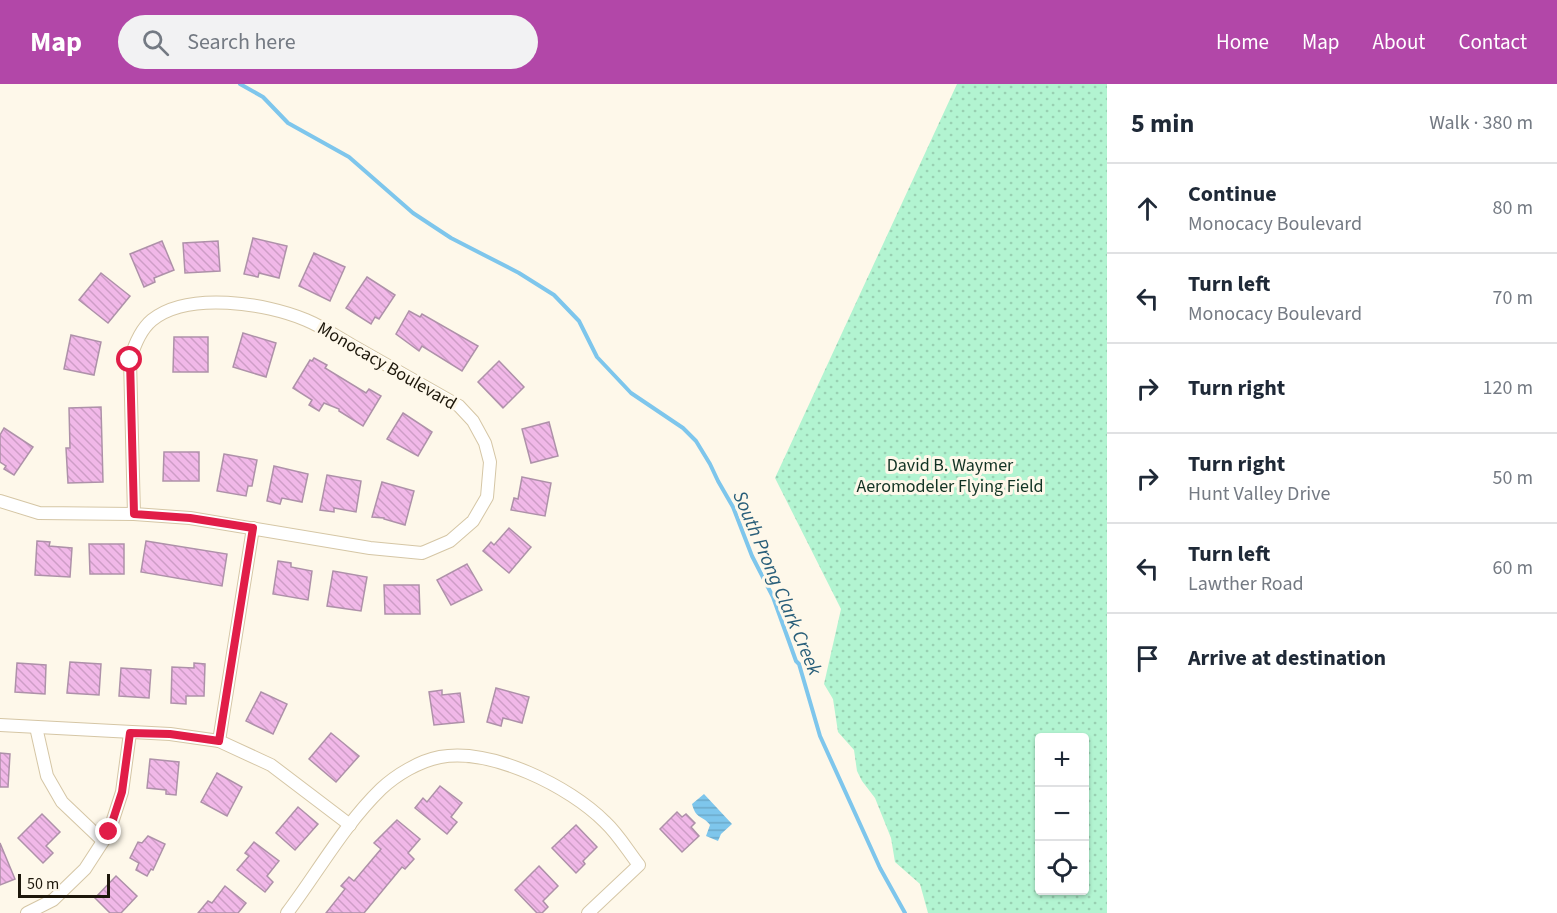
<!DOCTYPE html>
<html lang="en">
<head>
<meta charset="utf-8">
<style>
  body { margin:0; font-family:"Source Sans 3",sans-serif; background:#f2f2f3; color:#1f2937 }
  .controls { position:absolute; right:18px; bottom:18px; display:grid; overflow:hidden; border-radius:6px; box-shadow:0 2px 4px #0004 }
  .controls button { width:54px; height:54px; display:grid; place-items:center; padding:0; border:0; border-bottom:2px solid #e0e1e3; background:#fff; color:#1f2937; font:30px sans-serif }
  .scale { position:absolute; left:18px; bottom:15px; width:92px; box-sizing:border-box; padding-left:6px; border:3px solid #1d170b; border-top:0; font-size:16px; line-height:21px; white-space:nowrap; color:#1d170b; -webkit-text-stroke:4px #fef8ea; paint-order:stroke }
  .stop { position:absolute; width:18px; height:18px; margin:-14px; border:4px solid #e11d48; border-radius:50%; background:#fff }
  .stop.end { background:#e11d48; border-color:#fff; box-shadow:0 2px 6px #0008 }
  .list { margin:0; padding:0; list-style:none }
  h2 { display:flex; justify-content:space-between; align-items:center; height:78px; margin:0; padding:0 24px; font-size:26px }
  h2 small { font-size:20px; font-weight:400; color:#747a83 }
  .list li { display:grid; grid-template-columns:39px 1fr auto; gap:18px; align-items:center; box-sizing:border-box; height:90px; padding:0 24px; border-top:2px solid #e0e1e3 }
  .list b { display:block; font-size:22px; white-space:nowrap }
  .list p { margin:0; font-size:20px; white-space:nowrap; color:#747a83 }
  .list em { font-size:20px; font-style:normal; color:#747a83 }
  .icon { flex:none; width:33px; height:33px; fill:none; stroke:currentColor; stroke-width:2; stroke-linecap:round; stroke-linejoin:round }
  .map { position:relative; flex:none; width:1107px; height:829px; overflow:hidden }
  header { display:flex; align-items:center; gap:36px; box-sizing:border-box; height:84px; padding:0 30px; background:#b247a8; color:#fff }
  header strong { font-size:28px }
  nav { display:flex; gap:33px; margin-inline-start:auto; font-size:21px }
  .search { width:420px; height:54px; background:#f2f2f3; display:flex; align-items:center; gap:15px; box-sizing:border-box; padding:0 21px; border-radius:33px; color:#747a83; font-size:22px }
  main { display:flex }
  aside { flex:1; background:#fff }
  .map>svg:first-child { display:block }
  .park { fill:url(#park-dots); fill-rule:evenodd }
  .water { fill:url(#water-rules) }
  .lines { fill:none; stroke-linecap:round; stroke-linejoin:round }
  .stream { stroke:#7ec6ec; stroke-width:4 }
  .building { fill:url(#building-back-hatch); stroke:#ae91a9; stroke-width:1.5 }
  .street-casing { stroke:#d5c6a5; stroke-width:14 }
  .street { stroke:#fff; stroke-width:12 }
  .route { stroke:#e11d48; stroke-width:8 }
  .labels { text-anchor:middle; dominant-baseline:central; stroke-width:6; stroke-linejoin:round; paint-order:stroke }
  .street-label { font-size:18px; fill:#1d170b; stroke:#fef8ea }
  .park-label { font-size:18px; fill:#113223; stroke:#fef8ea }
  .water-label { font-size:20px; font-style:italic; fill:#285e79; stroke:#fef8ea }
</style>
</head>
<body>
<header>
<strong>Map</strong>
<div class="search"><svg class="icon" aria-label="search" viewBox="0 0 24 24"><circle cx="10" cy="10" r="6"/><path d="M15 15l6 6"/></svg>Search here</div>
<nav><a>Home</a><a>Map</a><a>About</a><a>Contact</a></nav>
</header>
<main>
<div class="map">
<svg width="1107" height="829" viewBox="0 0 1107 829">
  <defs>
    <pattern id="park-dots" width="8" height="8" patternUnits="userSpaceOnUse" patternTransform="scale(1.5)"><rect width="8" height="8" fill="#b2f4d1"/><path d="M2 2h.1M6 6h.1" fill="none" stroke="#99d0b2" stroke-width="1.8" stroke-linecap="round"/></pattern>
    <pattern id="water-rules" width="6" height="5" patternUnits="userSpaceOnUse" patternTransform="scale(1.5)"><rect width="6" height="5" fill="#7ec6ec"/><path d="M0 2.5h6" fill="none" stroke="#6ca9c9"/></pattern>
    <pattern id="building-back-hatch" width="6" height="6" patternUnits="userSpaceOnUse" patternTransform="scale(1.5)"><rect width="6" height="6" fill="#f1b8e8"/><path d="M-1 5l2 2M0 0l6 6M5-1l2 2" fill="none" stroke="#ce9dc6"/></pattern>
  </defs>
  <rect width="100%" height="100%" fill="#fef8ea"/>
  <path class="park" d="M 957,0 L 1107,0 L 1107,829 L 928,829 L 920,800 L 895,778 L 891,754 L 875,714 L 862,697 L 857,687 L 854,666 L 838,648 L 833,615 L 824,600 L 841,525 L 775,394 ZM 1040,654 L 1084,654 L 1084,806 L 1040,806 Z"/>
  <path class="water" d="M 704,710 L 732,740 L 721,750 L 718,757 L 706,752 L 710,741 C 703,731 696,736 692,720 Z"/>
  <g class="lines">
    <polyline class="stream" points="240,0 263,13 288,39 349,73 413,129 451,154 519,189 554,211 579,237 597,273 631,309 683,344 696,357 710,380 718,397 733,423 752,472 773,513 796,577 799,580 820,652 880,784 905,829"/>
  </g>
  <g class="building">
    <polygon points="253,154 287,162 279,194 259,189 258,193 244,190"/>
    <polygon points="162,157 174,186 154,194 155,198 144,203 130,170"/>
    <polygon points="218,157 220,187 185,189 183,159"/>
    <polygon points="314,169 345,183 330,217 299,202"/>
    <polygon points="101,189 130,212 108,239 79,216"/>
    <polygon points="367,193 395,211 379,235 375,233 371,240 346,224"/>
    <polygon points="409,227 420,233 422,230 478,262 462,287 422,262 419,267 396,250"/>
    <polygon points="243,249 276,259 266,293 233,283"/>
    <polygon points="71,251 101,258 94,291 64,285"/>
    <polygon points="174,253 208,253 208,288 173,288"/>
    <polygon points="314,274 327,281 325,284 366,309 369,305 381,312 363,342 339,327 339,325 324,319 319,327 309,321 312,316 293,304 310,276 312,277"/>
    <polygon points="499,277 524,303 503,324 478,298"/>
    <polygon points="101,323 103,398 68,399 66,364 70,364 69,324"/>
    <polygon points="403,329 432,348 418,372 387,355"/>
    <polygon points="549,338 558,372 531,379 522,345"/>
    <polygon points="4,344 33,363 14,391 4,385 6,382 0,378 0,351"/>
    <polygon points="164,368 199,368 199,397 163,397"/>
    <polygon points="224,370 257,376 252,402 248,402 246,412 217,407"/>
    <polygon points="274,382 308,390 302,418 282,414 280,420 267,417"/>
    <polygon points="327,391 361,397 356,428 334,424 334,428 320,426"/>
    <polygon points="522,393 551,399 545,432 511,426 514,414 518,415"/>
    <polygon points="382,398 414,407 405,441 384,435 384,434 372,433"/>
    <polygon points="509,444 531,463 509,489 483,467 491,458 494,461"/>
    <polygon points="37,457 50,458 49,462 72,464 70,493 35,491"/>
    <polygon points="146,457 227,470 222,502 141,488"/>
    <polygon points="89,460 124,460 124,490 90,490"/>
    <polygon points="278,477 291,479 291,483 312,487 308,516 273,510"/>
    <polygon points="467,480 482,506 451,521 437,496"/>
    <polygon points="333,487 367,493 361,527 327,522"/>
    <polygon points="384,501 419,501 420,530 385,530"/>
    <polygon points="70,578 101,580 99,611 67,609"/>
    <polygon points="17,579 46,581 45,610 15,608"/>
    <polygon points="194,579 205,580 204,612 186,612 186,620 171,619 172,583 194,584"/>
    <polygon points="121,584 151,586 149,614 119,612"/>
    <polygon points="496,604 529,613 522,639 503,634 501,642 487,638"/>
    <polygon points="442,606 442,611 460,609 464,638 434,641 429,608"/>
    <polygon points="261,608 287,620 273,650 246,637"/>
    <polygon points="331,649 359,672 336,698 309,675"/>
    <polygon points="0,669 10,670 8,703 0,703"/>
    <polygon points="150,675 179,678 176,711 166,710 166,706 147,704"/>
    <polygon points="217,689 242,703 227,732 201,718"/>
    <polygon points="440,702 462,719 451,733 457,738 447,750 415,724 423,714 427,718"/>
    <polygon points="298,723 318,740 295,766 276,749"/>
    <polygon points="677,728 682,733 686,730 695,739 691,743 699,752 682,768 660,745"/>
    <polygon points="42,730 60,748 46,762 53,769 43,779 18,754"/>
    <polygon points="397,736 420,755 408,769 414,775 405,785 402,783 364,829 326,829 345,805 341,802 349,793 354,797 381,765 374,759"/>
    <polygon points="576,741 597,763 583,777 585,780 576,789 552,764"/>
    <polygon points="148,752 165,760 153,786 151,785 147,792 136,786 139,779 130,774 138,758 142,759"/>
    <polygon points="254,758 279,777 267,792 273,798 265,808 237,786 249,772 245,769"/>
    <polygon points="0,759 15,795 0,801"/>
    <polygon points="539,782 558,802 543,817 548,823 542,829 537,829 515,806"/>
    <polygon points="116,792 137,812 121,829 110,829 95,814"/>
    <polygon points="225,802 246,819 238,829 198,829 208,817 212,819"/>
  </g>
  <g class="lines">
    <defs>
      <g id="street">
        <path d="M 0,417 L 39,429 L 134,430 L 190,434 L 370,464 L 422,469 L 450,457 L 473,437 L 487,413 L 490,378 L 485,359 L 473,337 L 459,322 C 424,302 389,282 355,263 C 339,254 323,243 306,236 C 266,219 188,207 152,236 C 140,246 134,262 130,276 L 134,430"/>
        <polyline points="0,641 170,650 219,657 271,681 350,741"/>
        <polyline points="36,643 47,692 62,718 103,757"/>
        <polyline points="219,657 253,444"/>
        <polyline points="27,829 53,816 85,785 109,748 122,708 130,649"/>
        <path d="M 287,829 C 318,788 344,741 381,705 C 396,691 419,677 440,673 C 492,664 569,702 605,738 C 618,750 628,767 639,781 L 588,829"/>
      </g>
    </defs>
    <use href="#street" class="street-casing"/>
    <use href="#street" class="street"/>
  </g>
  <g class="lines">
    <polyline class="route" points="109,748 122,708 130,649 170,650 219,657 253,444 190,434 134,430 130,276"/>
  </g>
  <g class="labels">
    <g class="street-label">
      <text transform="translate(387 282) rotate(30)">Monocacy Boulevard</text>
    </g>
    <g class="park-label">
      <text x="950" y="381">David B. Waymer<tspan x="950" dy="21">Aeromodeler Flying Field</tspan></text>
    </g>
    <g class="water-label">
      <text transform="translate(777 499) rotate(67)">South Prong Clark Creek</text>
    </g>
  </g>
</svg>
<div class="controls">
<button>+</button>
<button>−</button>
<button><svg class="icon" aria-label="locate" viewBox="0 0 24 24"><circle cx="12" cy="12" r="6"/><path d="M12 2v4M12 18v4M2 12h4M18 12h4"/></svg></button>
</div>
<div class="scale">50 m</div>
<div class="stop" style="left:130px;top:276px"></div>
<div class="stop end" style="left:109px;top:748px"></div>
</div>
<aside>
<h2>5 min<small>Walk · 380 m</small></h2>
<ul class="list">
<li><svg class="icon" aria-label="ahead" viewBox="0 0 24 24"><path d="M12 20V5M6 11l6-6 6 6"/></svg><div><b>Continue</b><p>Monocacy Boulevard</p></div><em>80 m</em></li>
<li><svg class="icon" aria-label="left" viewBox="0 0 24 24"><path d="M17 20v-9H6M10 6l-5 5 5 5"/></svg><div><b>Turn left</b><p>Monocacy Boulevard</p></div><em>70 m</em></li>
<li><svg class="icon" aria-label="right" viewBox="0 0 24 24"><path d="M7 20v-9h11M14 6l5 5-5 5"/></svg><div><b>Turn right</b></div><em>120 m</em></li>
<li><svg class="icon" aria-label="right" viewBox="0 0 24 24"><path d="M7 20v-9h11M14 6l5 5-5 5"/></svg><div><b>Turn right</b><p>Hunt Valley Drive</p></div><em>50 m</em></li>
<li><svg class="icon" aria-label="left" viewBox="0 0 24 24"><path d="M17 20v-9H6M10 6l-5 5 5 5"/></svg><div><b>Turn left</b><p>Lawther Road</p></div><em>60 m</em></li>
<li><svg class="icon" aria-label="arrive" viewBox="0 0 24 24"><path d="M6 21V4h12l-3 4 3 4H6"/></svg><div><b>Arrive at destination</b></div></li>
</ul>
</aside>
</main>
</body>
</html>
